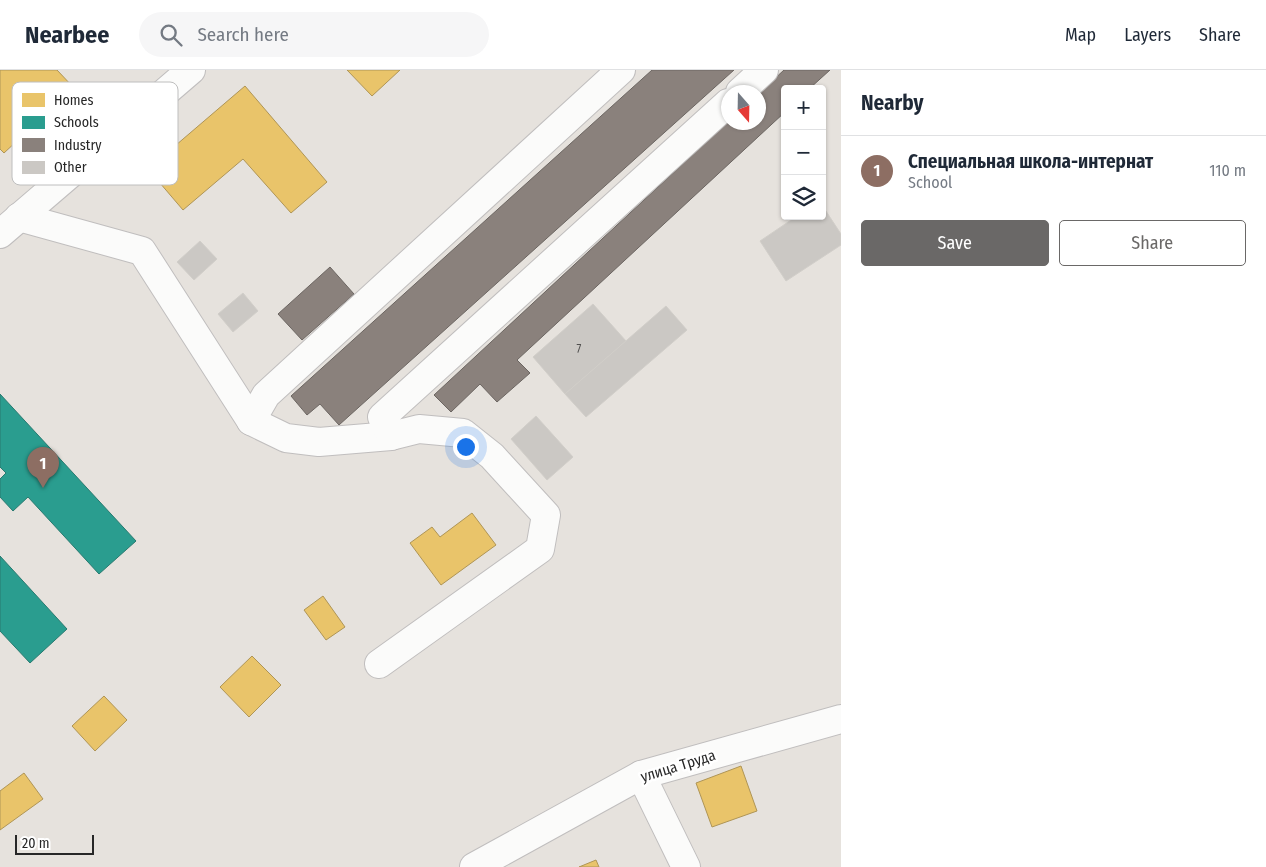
<!DOCTYPE html>
<html lang="en">
<head>
<meta charset="utf-8">
<style>
  body { margin:0; font-family:"Fira Sans Condensed",sans-serif; background:#f6f6f7; color:#1f2937 }
  .controls { position:absolute; right:15px; top:15px; display:grid; overflow:hidden; border-radius:5px; box-shadow:0 1px 4px #0004 }
  .controls button { width:45px; height:45px; display:grid; place-items:center; padding:0; border:0; border-bottom:1px solid #e0e1e3; background:#fff; color:#1f2937; font:25px sans-serif }
  .compass { position:absolute; left:721px; top:15px; width:45px; height:45px; border-radius:50%; background:#fff; box-shadow:0 1px 4px #0004; rotate:160deg }
  .scale { position:absolute; left:15px; bottom:12px; width:79px; box-sizing:border-box; padding-left:5px; border:2px solid #272727; border-top:0; font-size:14px; line-height:18px; white-space:nowrap; color:#272727; -webkit-text-stroke:4px #fff; paint-order:stroke }
  .you { position:absolute; left:465px; top:376px; width:18px; height:18px; margin:-12px; border:4px solid #fff; border-radius:50%; background:#1a73e8; box-shadow:0 0 0 8px #1a73e833 }
  .badge { display:grid; place-items:center; width:32px; height:32px; border-radius:50%; background:#6a6867; color:#fff; font-size:16px; font-weight:700 }
  .pin { position:absolute; translate:-50% -41px; filter:drop-shadow(0 1px 2px #0008) }
  .pin::after { content:''; position:absolute; top:26px; width:18px; height:15px; background:inherit; clip-path:polygon(0 0,100% 0,50% 100%) }
  .list { margin:0; padding:0; list-style:none }
  h2 { display:flex; justify-content:space-between; align-items:center; height:65px; margin:0; padding:0 20px; font-size:21px }
  h2 small { font-size:16px; font-weight:400; color:#747a83 }
  .list li { display:grid; grid-template-columns:32px 1fr auto; gap:15px; align-items:center; box-sizing:border-box; height:70px; padding:0 20px; border-top:1px solid #e0e1e3 }
  .list b { display:block; font-size:19px; white-space:nowrap }
  .list p { margin:0; font-size:16px; white-space:nowrap; color:#747a83 }
  .list em { font-size:16px; font-style:normal; color:#747a83 }
  .actions { display:flex; gap:10px; padding:15px 20px }
  .actions a { flex:1; padding:11px 0; border:1px solid #6a6867; border-radius:5px; text-align:center; font-size:18px; color:#6a6867 }
  .actions .main { background:#6a6867; color:#fff }
  .icon { flex:none; width:28px; height:28px; fill:none; stroke:currentColor; stroke-width:2; stroke-linecap:round; stroke-linejoin:round }
  .map { position:relative; flex:none; width:841px; height:797px; overflow:hidden }
  header { display:flex; align-items:center; gap:30px; box-sizing:border-box; height:70px; padding:0 25px; background:#fff; border-bottom:1px solid #e0e1e3 }
  header strong { font-size:24px }
  nav { display:flex; gap:28px; margin-inline-start:auto; font-size:18px }
  .search { width:350px; height:45px; background:#f6f6f7; display:flex; align-items:center; gap:12px; box-sizing:border-box; padding:0 18px; border-radius:28px; color:#747a83; font-size:19px }
  main { display:flex }
  aside { flex:1; background:#fff }
  .map>svg:first-child { display:block }
  .homes { fill:#e9c46a; stroke:#af9556 }
  .schools { fill:#2a9d8f; stroke:#297a70 }
  .industry { fill:#8a817c; stroke:#6c6662 }
  .building { fill:#cbc8c4; stroke:#d1cec9 }
  .lines { fill:none; stroke-linecap:round; stroke-linejoin:round }
  .minor-casing { stroke:#c0bebe; stroke-width:30 }
  .minor { stroke:#fbfbfa; stroke-width:28 }
  .labels { text-anchor:middle; dominant-baseline:central; stroke-width:5; stroke-linejoin:round; paint-order:stroke }
  .number-label { font-size:12px; fill:#525150 }
  .street-label { font-size:15px; fill:#272727; stroke:#fff }
  .key { fill:#fff; stroke:#bebebe; stroke-width:1 }
  .key-label { font-size:14px; fill:#272727 }
</style>
</head>
<body>
<header>
<strong>Nearbee</strong>
<div class="search"><svg class="icon" aria-label="search" viewBox="0 0 24 24"><circle cx="10" cy="10" r="6"/><path d="M15 15l6 6"/></svg>Search here</div>
<nav><a>Map</a><a>Layers</a><a>Share</a></nav>
</header>
<main>
<div class="map">
<svg width="841" height="797" viewBox="0 0 841 797">
  <rect width="100%" height="100%" fill="#e6e2dd"/>
  <g class="homes">
    <polygon points="0,0 57,0 74,18 4,83 0,79"/>
    <polygon points="347,0 400,0 372,26"/>
    <polygon points="245,16 327,112 291,143 243,89 183,140 148,99"/>
    <polygon points="472,443 496,475 441,515 410,473 432,457 440,467"/>
    <polygon points="323,526 345,557 326,570 304,540"/>
    <polygon points="252,586 281,615 249,647 220,617"/>
    <polygon points="104,626 127,650 95,681 72,656"/>
    <polygon points="741,696 757,741 712,757 696,713"/>
    <polygon points="24,703 43,729 0,760 0,721"/>
    <polygon points="596,790 599,797 579,797"/>
  </g>
  <g class="schools">
    <polygon points="0,324 136,471 99,504 28,427 13,441 0,427 0,409 6,403 0,397"/>
    <polygon points="0,486 67,559 30,593 0,561"/>
  </g>
  <g class="industry">
    <polygon points="652,0 734,0 339,355 320,334 307,345 291,326"/>
    <polygon points="784,0 830,0 809,19 785,19 785,42 517,290 530,303 497,332 480,314 451,342 434,325 728,52 758,52 758,24"/>
    <polygon points="330,197 354,224 302,270 278,244"/>
  </g>
  <g class="building">
    <polygon points="822,135 841,164 841,175 786,211 760,171 797,146 822,146"/>
    <polygon points="200,171 217,189 194,210 177,192"/>
    <polygon points="243,223 258,241 233,262 218,244"/>
    <polygon points="593,234 626,271 565,324 533,287"/>
    <polygon points="666,236 687,260 586,347 565,324"/>
    <polygon points="536,346 573,387 547,410 511,369"/>
  </g>
  <g class="lines">
    <defs>
      <g id="minor">
        <polyline points="740,22 764,0"/>
        <polyline points="19,147 142,181 251,351 286,368 319,372 391,366"/>
        <polyline points="0,164 191,0"/>
        <polyline points="251,351 266,325 621,0"/>
        <polyline points="379,594 540,479 546,445 492,386 463,363 419,359 391,366 382,347 728,33"/>
        <polyline points="641,705 686,797"/>
        <polyline points="474,797 641,705 841,649"/>
      </g>
    </defs>
    <use href="#minor" class="minor-casing"/>
    <use href="#minor" class="minor"/>
  </g>
  <g class="labels">
    <g class="number-label">
      <text x="579" y="279">7</text>
    </g>
    <g class="street-label">
      <text transform="translate(678 696) rotate(-17)">улица Труда</text>
    </g>
  </g>
  <rect x="12" y="12" width="166" height="103" rx="8" class="key"/>
  <rect x="22" y="23" width="23" height="14" fill="#e9c46a"/>
  <rect x="22" y="46" width="23" height="13" fill="#2a9d8f"/>
  <rect x="22" y="68" width="23" height="14" fill="#8a817c"/>
  <rect x="22" y="91" width="23" height="13" fill="#cbc8c4"/>
  <g class="key-label">
    <text x="54" y="35">Homes</text>
    <text x="54" y="57">Schools</text>
    <text x="54" y="80">Industry</text>
    <text x="54" y="102">Other</text>
  </g>
</svg>
<div class="controls">
<button>+</button>
<button>−</button>
<button><svg class="icon" aria-label="layers" viewBox="0 0 24 24"><path d="M12 4l9 5-9 5-9-5zM3 14l9 5 9-5"/></svg></button>
</div>
<svg class="compass" viewBox="-18 -18 36 36"><path d="M0-13l5 13h-10z" fill="#e53935"/><path d="M0 13l5-13h-10z" fill="#747a83"/></svg>
<div class="scale">20 m</div>
<div class="you"></div>
<div class="pin badge" style="left:43px;top:418px;background:#8d6e63">1</div>
</div>
<aside>
<h2>Nearby<small></small></h2>
<ul class="list">
<li><span class="badge" style="background:#8d6e63">1</span><div><b>Специальная школа-интернат</b><p>School</p></div><em>110 m</em></li>
</ul>
<div class="actions"><a class="main">Save</a><a>Share</a></div>
</aside>
</main>
</body>
</html>
